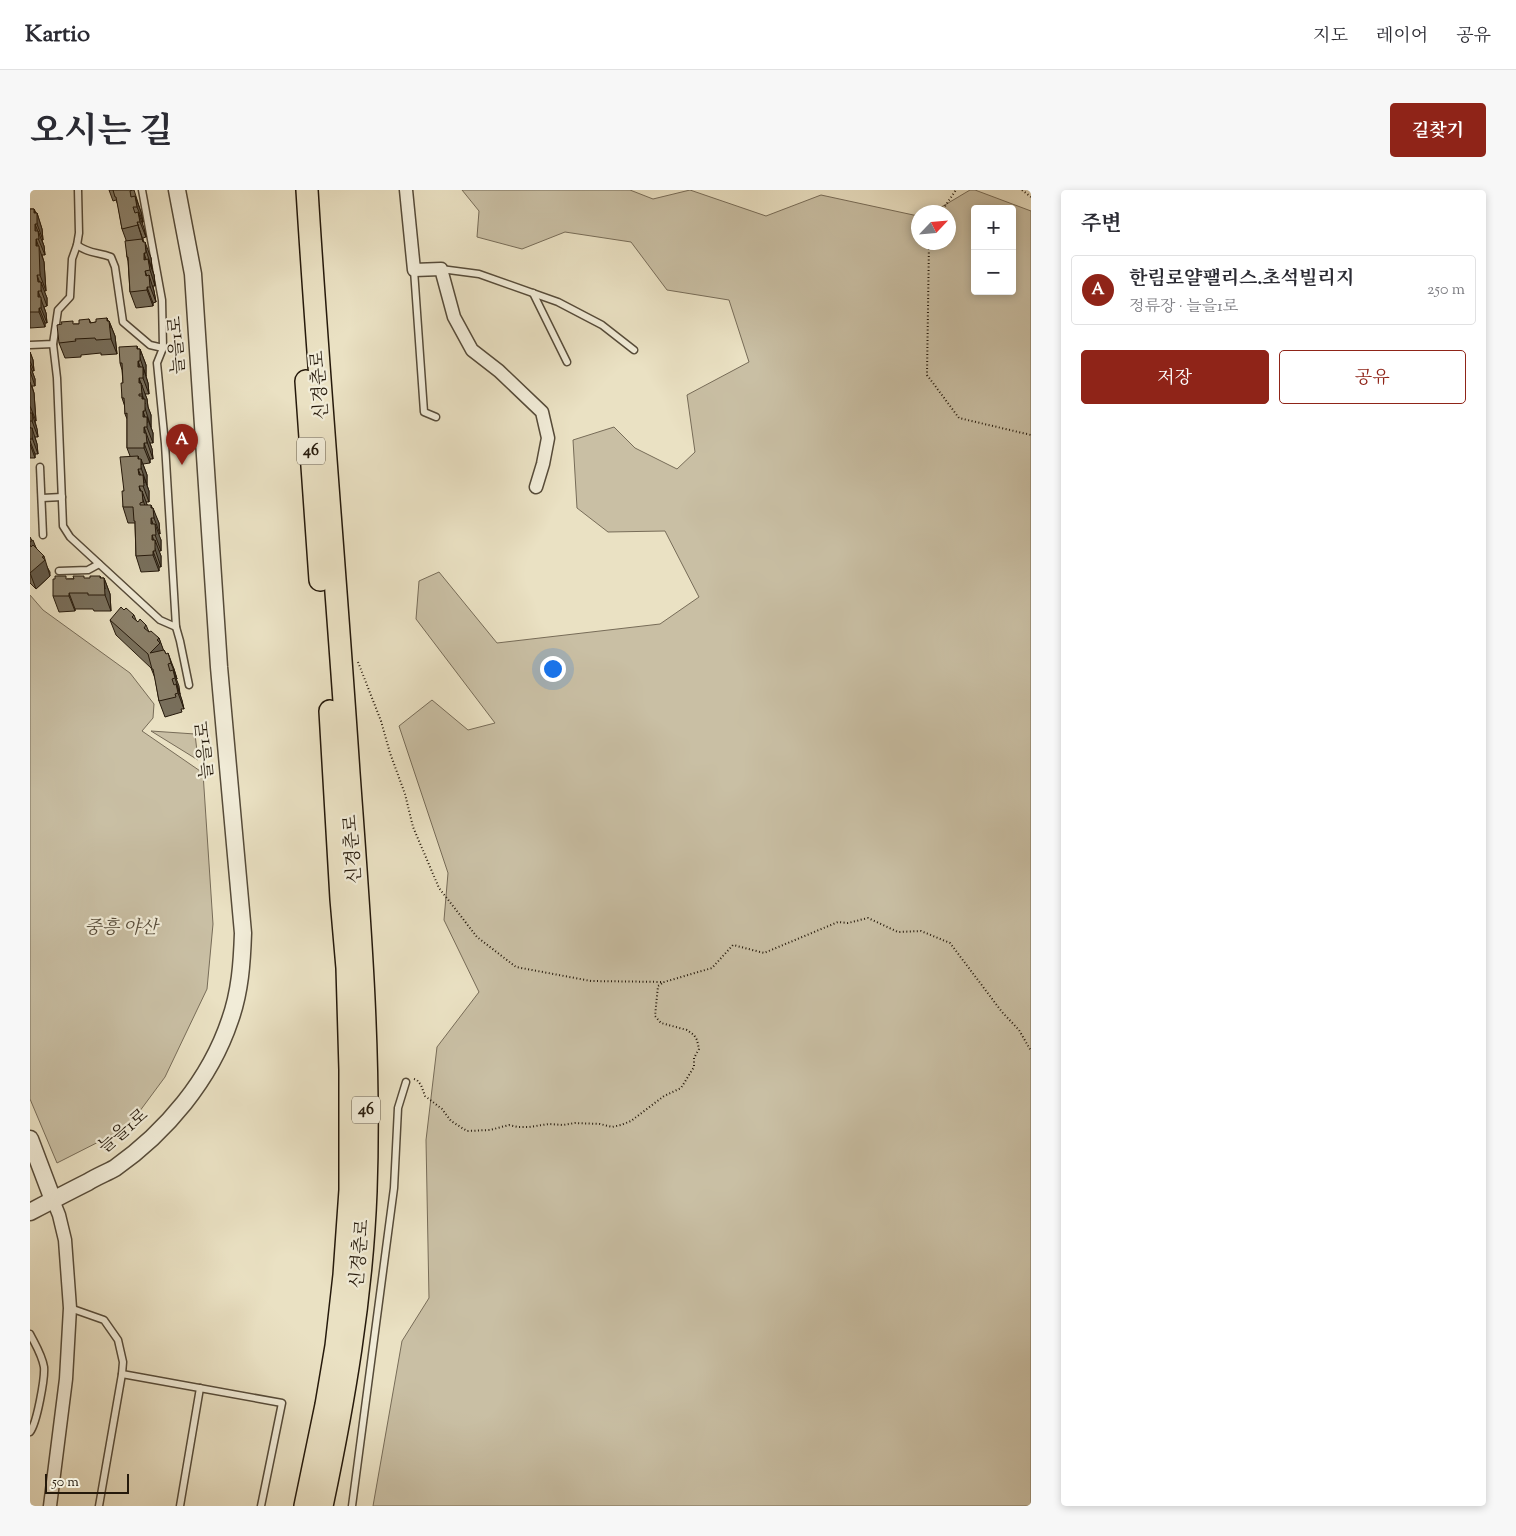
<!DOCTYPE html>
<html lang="ko">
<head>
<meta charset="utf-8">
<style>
  body { margin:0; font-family:"Sorts Mill Goudy","Noto Serif KR",serif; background:#f7f7f7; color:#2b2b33 }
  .controls { position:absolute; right:15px; top:15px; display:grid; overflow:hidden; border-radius:5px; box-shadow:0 2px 8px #0003 }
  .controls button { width:45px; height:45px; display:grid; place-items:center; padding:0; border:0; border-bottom:1px solid #e1e1e2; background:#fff; color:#2b2b33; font:25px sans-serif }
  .compass { position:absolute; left:881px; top:15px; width:45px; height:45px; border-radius:50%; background:#fff; box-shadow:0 2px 8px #0003; rotate:64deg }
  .scale { position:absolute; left:15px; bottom:12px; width:84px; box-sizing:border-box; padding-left:5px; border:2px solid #25190b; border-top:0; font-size:14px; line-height:18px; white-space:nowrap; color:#25190b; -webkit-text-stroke:4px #f1ecd8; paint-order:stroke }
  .you { position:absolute; left:522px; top:478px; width:18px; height:18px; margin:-12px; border:4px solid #fff; border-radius:50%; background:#1a73e8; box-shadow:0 0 0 8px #1a73e833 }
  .badge { display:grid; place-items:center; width:32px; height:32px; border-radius:50%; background:#8f2418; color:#fff; font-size:16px; font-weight:700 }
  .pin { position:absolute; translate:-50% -41px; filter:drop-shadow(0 1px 2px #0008) }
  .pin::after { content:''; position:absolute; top:26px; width:18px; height:15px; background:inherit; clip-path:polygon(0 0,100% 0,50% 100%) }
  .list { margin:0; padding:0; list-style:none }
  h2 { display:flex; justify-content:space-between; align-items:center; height:65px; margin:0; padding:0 20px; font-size:21px }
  h2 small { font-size:16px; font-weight:400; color:#7c7c81 }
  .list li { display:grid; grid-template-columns:32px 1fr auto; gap:15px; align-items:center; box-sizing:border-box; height:70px; margin:0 10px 10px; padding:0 10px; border:1px solid #e1e1e2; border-radius:5px }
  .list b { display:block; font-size:19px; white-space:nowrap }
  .list p { margin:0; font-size:16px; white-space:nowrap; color:#7c7c81 }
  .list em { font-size:16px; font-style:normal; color:#7c7c81 }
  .actions { display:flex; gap:10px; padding:15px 20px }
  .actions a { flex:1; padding:11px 0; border:1px solid #8f2418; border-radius:5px; text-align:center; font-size:18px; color:#8f2418 }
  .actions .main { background:#8f2418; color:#fff }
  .map { position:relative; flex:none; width:1001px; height:1316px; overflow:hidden; border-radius:5px }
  header { display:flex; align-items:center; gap:30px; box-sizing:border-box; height:70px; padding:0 25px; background:#fff; border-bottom:1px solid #e1e1e2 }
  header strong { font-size:24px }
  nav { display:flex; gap:28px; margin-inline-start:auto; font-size:18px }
  .intro { display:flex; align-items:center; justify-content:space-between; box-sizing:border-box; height:120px; padding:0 30px }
  h1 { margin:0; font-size:35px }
  .button { padding:12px 22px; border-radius:5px; background:#8f2418; color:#fff; font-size:18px; font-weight:700 }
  main { display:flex; gap:30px; padding:0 30px }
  aside { flex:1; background:#fff; border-radius:5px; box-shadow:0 2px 8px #0003 }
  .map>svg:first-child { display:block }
  .green { fill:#c9bfa4; stroke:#776c58; fill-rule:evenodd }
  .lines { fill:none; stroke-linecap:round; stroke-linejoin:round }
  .service-casing { stroke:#564b39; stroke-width:9 }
  .minor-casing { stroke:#564b39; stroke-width:15 }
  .tertiary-casing { stroke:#564b39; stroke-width:19 }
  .trunk-casing { stroke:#25190b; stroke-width:24 }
  .path { stroke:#25190b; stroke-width:2; stroke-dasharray:1 2.5; stroke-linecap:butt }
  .service { stroke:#f1ecd8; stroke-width:6 }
  .minor { stroke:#f1ecd8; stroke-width:12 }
  .tertiary { stroke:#f1ecd8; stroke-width:16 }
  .trunk { stroke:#eae1c3; stroke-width:21 }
  .wall { fill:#786f5c; stroke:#25190b }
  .shaded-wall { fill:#615a4b; stroke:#25190b }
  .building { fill:#8b816b; stroke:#25190b }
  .labels { text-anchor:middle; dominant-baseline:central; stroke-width:4.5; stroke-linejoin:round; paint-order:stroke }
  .shield { fill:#f1ecd8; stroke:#625848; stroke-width:1 }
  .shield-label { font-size:16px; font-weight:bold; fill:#25190b }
  .street-label { font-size:18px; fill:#25190b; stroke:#f1ecd8 }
  .park-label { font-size:18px; font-style:italic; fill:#564b39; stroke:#f1ecd8 }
</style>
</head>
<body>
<header>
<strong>Kartio</strong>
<nav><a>지도</a><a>레이어</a><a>공유</a></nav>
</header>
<div class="intro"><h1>오시는 길</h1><a class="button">길찾기</a></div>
<main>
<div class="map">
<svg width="1001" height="1316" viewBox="0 0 1001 1316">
  <rect width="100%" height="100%" fill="#eae1c3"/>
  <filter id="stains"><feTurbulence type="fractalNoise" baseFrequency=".004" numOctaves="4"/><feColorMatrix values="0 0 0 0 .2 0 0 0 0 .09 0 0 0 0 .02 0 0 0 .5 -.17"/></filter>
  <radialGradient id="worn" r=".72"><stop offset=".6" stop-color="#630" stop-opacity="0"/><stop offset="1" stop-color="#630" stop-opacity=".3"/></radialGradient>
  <g class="green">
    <path d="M 432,0 L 600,0 L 623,9 L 660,0 L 736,26 L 791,5 L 888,26 L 888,52 L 918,52 L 918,22 L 903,22 L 940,0 L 945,0 L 1001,21 L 1001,1316 L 343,1316 L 372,1151 L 399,1108 L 396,950 L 407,857 L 449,802 L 414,730 L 418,683 L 369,536 L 402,510 L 438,540 L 465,533 L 386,429 L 389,391 L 409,382 L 467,453 L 630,434 L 669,407 L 635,341 L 578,342 L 547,318 L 543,250 L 584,237 L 605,258 L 647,279 L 665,262 L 657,205 L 719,172 L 699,110 L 637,100 L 601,52 L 535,42 L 492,59 L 447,47 L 449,21 ZM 945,19 L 982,19 L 982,101 L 945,101 Z"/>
    <polygon points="0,405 13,420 100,483 124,514 123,528 112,541 173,583 183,734 177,799 135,887 98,937 27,973 0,909"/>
    <polygon points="121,541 165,544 168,570"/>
  </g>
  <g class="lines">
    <defs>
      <g id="service">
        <polyline points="112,0 132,110 133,158 127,173 135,254 146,437 150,451 159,495"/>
        <path d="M 47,55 C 59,64 68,62 81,67 L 85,77 L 93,132 L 120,155 L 133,158"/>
        <polyline points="411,79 449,84 528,112 572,135 604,160"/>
        <polyline points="384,80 394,222 406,227"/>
        <polyline points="503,103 537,172"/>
        <polyline points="23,154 27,188 33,336 40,347 130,430 146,437"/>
        <polyline points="0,155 23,154 28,120 40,107 42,69 47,55 49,43 48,0"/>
        <polyline points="10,277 13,345"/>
        <polyline points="12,308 32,307"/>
        <polyline points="29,381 58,380 69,374"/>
        <polyline points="40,1118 74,1130 88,1150 93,1172 92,1184 69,1316"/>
        <path d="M 0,1144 C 5,1154 12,1165 14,1177 C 15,1188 7,1233 0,1242"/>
        <polyline points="92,1184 252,1213 231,1316"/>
        <polyline points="150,1316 170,1198"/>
        <polyline points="322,1316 364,998 368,918 376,892"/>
      </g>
      <g id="minor">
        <polyline points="376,0 384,80 411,79 424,127 442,160 469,181 512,222 518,248 513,274 506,297"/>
        <polyline points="20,1316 36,1189 40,1118 35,1050 29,1025 23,1010"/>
      </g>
      <g id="tertiary">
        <polyline points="0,949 23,1010"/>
        <path d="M 0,1022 C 19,1012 38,1002 58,992 C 66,987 76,983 85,978 C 136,942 180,890 200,830 C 210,802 212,773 213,743 L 189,477 L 163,84 L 147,0"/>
      </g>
      <g id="trunk">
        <path d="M 277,0 C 289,194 306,389 319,583 C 329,721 341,862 336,1001 C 332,1107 314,1212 292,1316"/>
        <polyline points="276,191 290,390"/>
        <polyline points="275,1316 296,1215 306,1156 314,1085 320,1000 320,880 317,778 311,709 300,521"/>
      </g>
    </defs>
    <use href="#service" class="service-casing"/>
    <use href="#minor" class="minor-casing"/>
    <use href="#tertiary" class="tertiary-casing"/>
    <use href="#trunk" class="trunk-casing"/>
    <g class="path">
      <polyline points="992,0 1001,7"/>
      <polyline points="911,22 926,0"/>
      <polyline points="899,52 897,185 929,228 1001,245"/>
      <polyline points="328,472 351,531 360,563 375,604 383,637 409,698 447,747 486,777 561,791 634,792 682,778 703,755 734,763 808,732 818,733 838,728 868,742 891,741 920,753 972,822 989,840 1001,861"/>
      <polyline points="384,889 387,890 391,895 395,906 412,919 421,931 437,941 460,940 479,935 488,937 499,937 519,934 533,935 545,933 570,934 582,937 591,935 601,931 634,906 651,898 664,877 664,868 669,859 667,850 664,845 657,840 631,833 625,826 628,796 634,792"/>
    </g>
    <use href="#service" class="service"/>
    <use href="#minor" class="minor"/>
    <use href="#tertiary" class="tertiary"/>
    <use href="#trunk" class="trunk"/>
  </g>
  <g class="wall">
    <polygon points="79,0 104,0 111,22 113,32 112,33 116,47 113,48 113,51 121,68 122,79 124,85 125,96 123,96 124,101 126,112 123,113 123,116 106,118 100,102 98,71 97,67 96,50 92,39 88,15 86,10 83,11"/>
    <polygon points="0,19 4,19 6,23 7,23 12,39 13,50 12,50 14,56 15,65 12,65 14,72 16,101 14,101 17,108 17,116 14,117 16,123 17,133 15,133 15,137 0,138"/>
    <polygon points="77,128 78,131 79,131 85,146 87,164 71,165 71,163 51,165 51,167 35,168 29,153 44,134 49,134 59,129 61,133 66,132"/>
    <polygon points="108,159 110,159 116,175 116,186 118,193 119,204 115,204 117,209 118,217 121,225 121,237 123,243 123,253 120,253 122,259 123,269 120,269 120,273 113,274 117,285 117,295 119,301 119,312 116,312 117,315 122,318 129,333 130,344 128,344 131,350 131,361 129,361 131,366 131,377 129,377 129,381 111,382 106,366 105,335 105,333 98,333 93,317 94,301 100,266 97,258 97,229 95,224 95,217 92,208 93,193 92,180 90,173"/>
    <polygon points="0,162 3,170 4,181 2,181 5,189 5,196 2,196 4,203 6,231 5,231 7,239 8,247 5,247 7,254 8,264 5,264 5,268 0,268"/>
    <polygon points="0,347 20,382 20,386 6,399 0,393"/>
    <polygon points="74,388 80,404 81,421 64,421 63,419 45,419 45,421 29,422 23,406 37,389"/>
    <polygon points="94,420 104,425 106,430 108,432 116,435 119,442 129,448 133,460 134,460 144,479 147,489 146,489 154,519 151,519 152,522 135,527 129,511 125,488 121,478 86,445 80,430"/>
  </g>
  <g class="shaded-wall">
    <polygon points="105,6 111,22 113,32 107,17"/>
    <polygon points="4,19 7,26 7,23 12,39 13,50 7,34"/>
    <polygon points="108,22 114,38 116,47 110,32"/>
    <polygon points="107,32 116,59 115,52 121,68 122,79"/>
    <polygon points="5,34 9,44 8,41 14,56 15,65 5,41"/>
    <polygon points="6,49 14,72 16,101 10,85"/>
    <polygon points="114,63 119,79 118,69 124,85 125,96 120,80 114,70"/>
    <polygon points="115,81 119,91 119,85 124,101 126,112 116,86"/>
    <polygon points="7,85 11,96 11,92 17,108 17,116 8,92"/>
    <polygon points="117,97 123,113 123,116 117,100"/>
    <polygon points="8,101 16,123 17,133 11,118 8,107"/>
    <polygon points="9,118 15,133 15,137 9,122"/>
    <polygon points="77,128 80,138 79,131 85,146 87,164 81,149"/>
    <polygon points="107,156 110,165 110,159 116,175 116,186 107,159"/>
    <polygon points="0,162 3,170 4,181 0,171"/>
    <polygon points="108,171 113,185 113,177 118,193 119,204 113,188 108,177"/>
    <polygon points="0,175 5,189 5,196 0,181"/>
    <polygon points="109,188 112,196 111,193 117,209 118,217 121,225 121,237 112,209 112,206 115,214 109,193"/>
    <polygon points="0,192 4,203 6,231 0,216"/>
    <polygon points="113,221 117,233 117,227 123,243 123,253 113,227"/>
    <polygon points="2,223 7,239 8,247 2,231"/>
    <polygon points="0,237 2,241 2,238 7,254 8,264 0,242"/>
    <polygon points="114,237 122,259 123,269 114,243"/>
    <polygon points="0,251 5,264 5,268 0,254"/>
    <polygon points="114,253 120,269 120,273 114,258"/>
    <polygon points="108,266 111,275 111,269 117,285 117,295 108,269"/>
    <polygon points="108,279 114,293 113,285 119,301 119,312 109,285"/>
    <polygon points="109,296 113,306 112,301 118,317 119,328 110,301"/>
    <polygon points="121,315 124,322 123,318 129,333 130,344 124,328"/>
    <polygon points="121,328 125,340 125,334 131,350 131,361 121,334"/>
    <polygon points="122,345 125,354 125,350 131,366 131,377 122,350"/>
    <polygon points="3,350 9,366 0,358 0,352"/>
    <polygon points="123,361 129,377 129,381 123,365"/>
    <polygon points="14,366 20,386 6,399 0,383"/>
    <polygon points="70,386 75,399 74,388 80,404 81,421 75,405"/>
    <polygon points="39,403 45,419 45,421 39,406"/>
    <polygon points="129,448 135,464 120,463 127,450"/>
    <polygon points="138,463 144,479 147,489 141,473"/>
    <polygon points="143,480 149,496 150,504 145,488"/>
    <polygon points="146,494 152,510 154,519 148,503"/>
  </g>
  <g class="building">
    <polygon points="83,0 102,0 100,1 101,7 105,6 107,17 103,17 105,23 108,22 110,32 107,32 108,35 92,39 86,7 85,7"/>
    <polygon points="0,19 4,19 4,23 7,23 7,34 5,34 5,41 8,41 9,49 6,49 6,56 9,56 10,85 7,85 8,92 11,92 11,101 8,101 8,107 11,107 11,118 9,118 9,122 0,122"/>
    <polygon points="112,49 113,52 115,52 116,63 114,63 114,70 118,69 120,80 115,81 116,86 119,85 120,97 117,97 117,100 100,102 98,67 97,67 95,51"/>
    <polygon points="77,128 77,131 79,131 81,149 66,150 65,148 45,149 46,151 29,153 27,135 32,134 31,132 43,131 43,134 49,134 49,130 59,129 60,133 66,132 66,129"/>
    <polygon points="107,156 107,159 110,159 110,171 108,171 108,177 113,177 113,188 109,188 109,193 111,193 112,204 109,204 109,206 112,206 112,209 115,209 115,221 113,221 113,227 117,227 117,237 114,237 114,243 116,243 117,253 114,253 114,258 97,258 97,223 95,224 94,208 92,208 91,193 93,193 92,173 90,173 89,157"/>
    <rect x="0" y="223" width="2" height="8"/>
    <rect x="0" y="238" width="2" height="11"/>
    <polygon points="108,266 108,269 111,269 111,279 108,279 109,285 113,285 114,296 109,296 110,301 112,301 113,312 110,313 110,315 121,315 121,318 123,318 124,328 121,328 121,334 125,334 126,345 122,345 122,350 125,350 125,361 123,361 123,365 106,366 105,331 104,331 103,317 93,317 92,301 94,301 90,267"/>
    <polygon points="0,355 1,357 3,355 14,366 12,367 15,370 0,383"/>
    <polygon points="25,386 36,386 36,389 44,389 43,386 54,386 54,388 60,388 60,386 70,386 70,388 74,388 75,405 58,405 58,403 39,403 39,406 23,406 23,389 25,389"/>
    <polygon points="91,417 94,420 96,418 104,425 102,427 108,432 110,429 116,435 114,438 119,442 121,441 129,448 127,450 130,453 120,463 134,460 136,464 138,463 141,473 138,474 140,481 143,480 145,488 142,489 144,495 146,494 148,503 145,504 146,507 129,511 123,479 122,479 118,464 80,430"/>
  </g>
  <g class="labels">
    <g class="shield">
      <rect x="267" y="247.5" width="28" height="27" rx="4"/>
      <rect x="322" y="906.5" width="28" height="27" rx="4"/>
    </g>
    <g class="shield-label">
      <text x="281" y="261">46</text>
      <text x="336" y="920">46</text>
    </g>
    <g class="street-label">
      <text transform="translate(148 155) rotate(-94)">늘을1로</text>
      <text transform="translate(291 195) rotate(-94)">신경춘로</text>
      <text transform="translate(176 560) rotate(-95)">늘을1로</text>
      <text transform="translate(324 659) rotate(-94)">신경춘로</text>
      <text transform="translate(94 942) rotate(-40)">늘을1로</text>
      <text transform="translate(331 1064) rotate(-85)">신경춘로</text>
    </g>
    <g class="park-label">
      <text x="91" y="739">중흥 야산</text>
    </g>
  </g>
  <rect width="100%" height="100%" filter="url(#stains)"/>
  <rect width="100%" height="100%" fill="url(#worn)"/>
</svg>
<div class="controls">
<button>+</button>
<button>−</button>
</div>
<svg class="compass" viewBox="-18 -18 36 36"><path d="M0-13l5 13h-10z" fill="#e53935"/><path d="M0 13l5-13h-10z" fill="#7c7c81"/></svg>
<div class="scale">50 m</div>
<div class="you"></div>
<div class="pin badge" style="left:152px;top:275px">A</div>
</div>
<aside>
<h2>주변<small></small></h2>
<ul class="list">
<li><span class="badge">A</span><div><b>한림로얄팰리스.초석빌리지</b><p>정류장 · 늘을1로</p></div><em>250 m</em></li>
</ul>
<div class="actions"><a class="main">저장</a><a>공유</a></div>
</aside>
</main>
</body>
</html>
